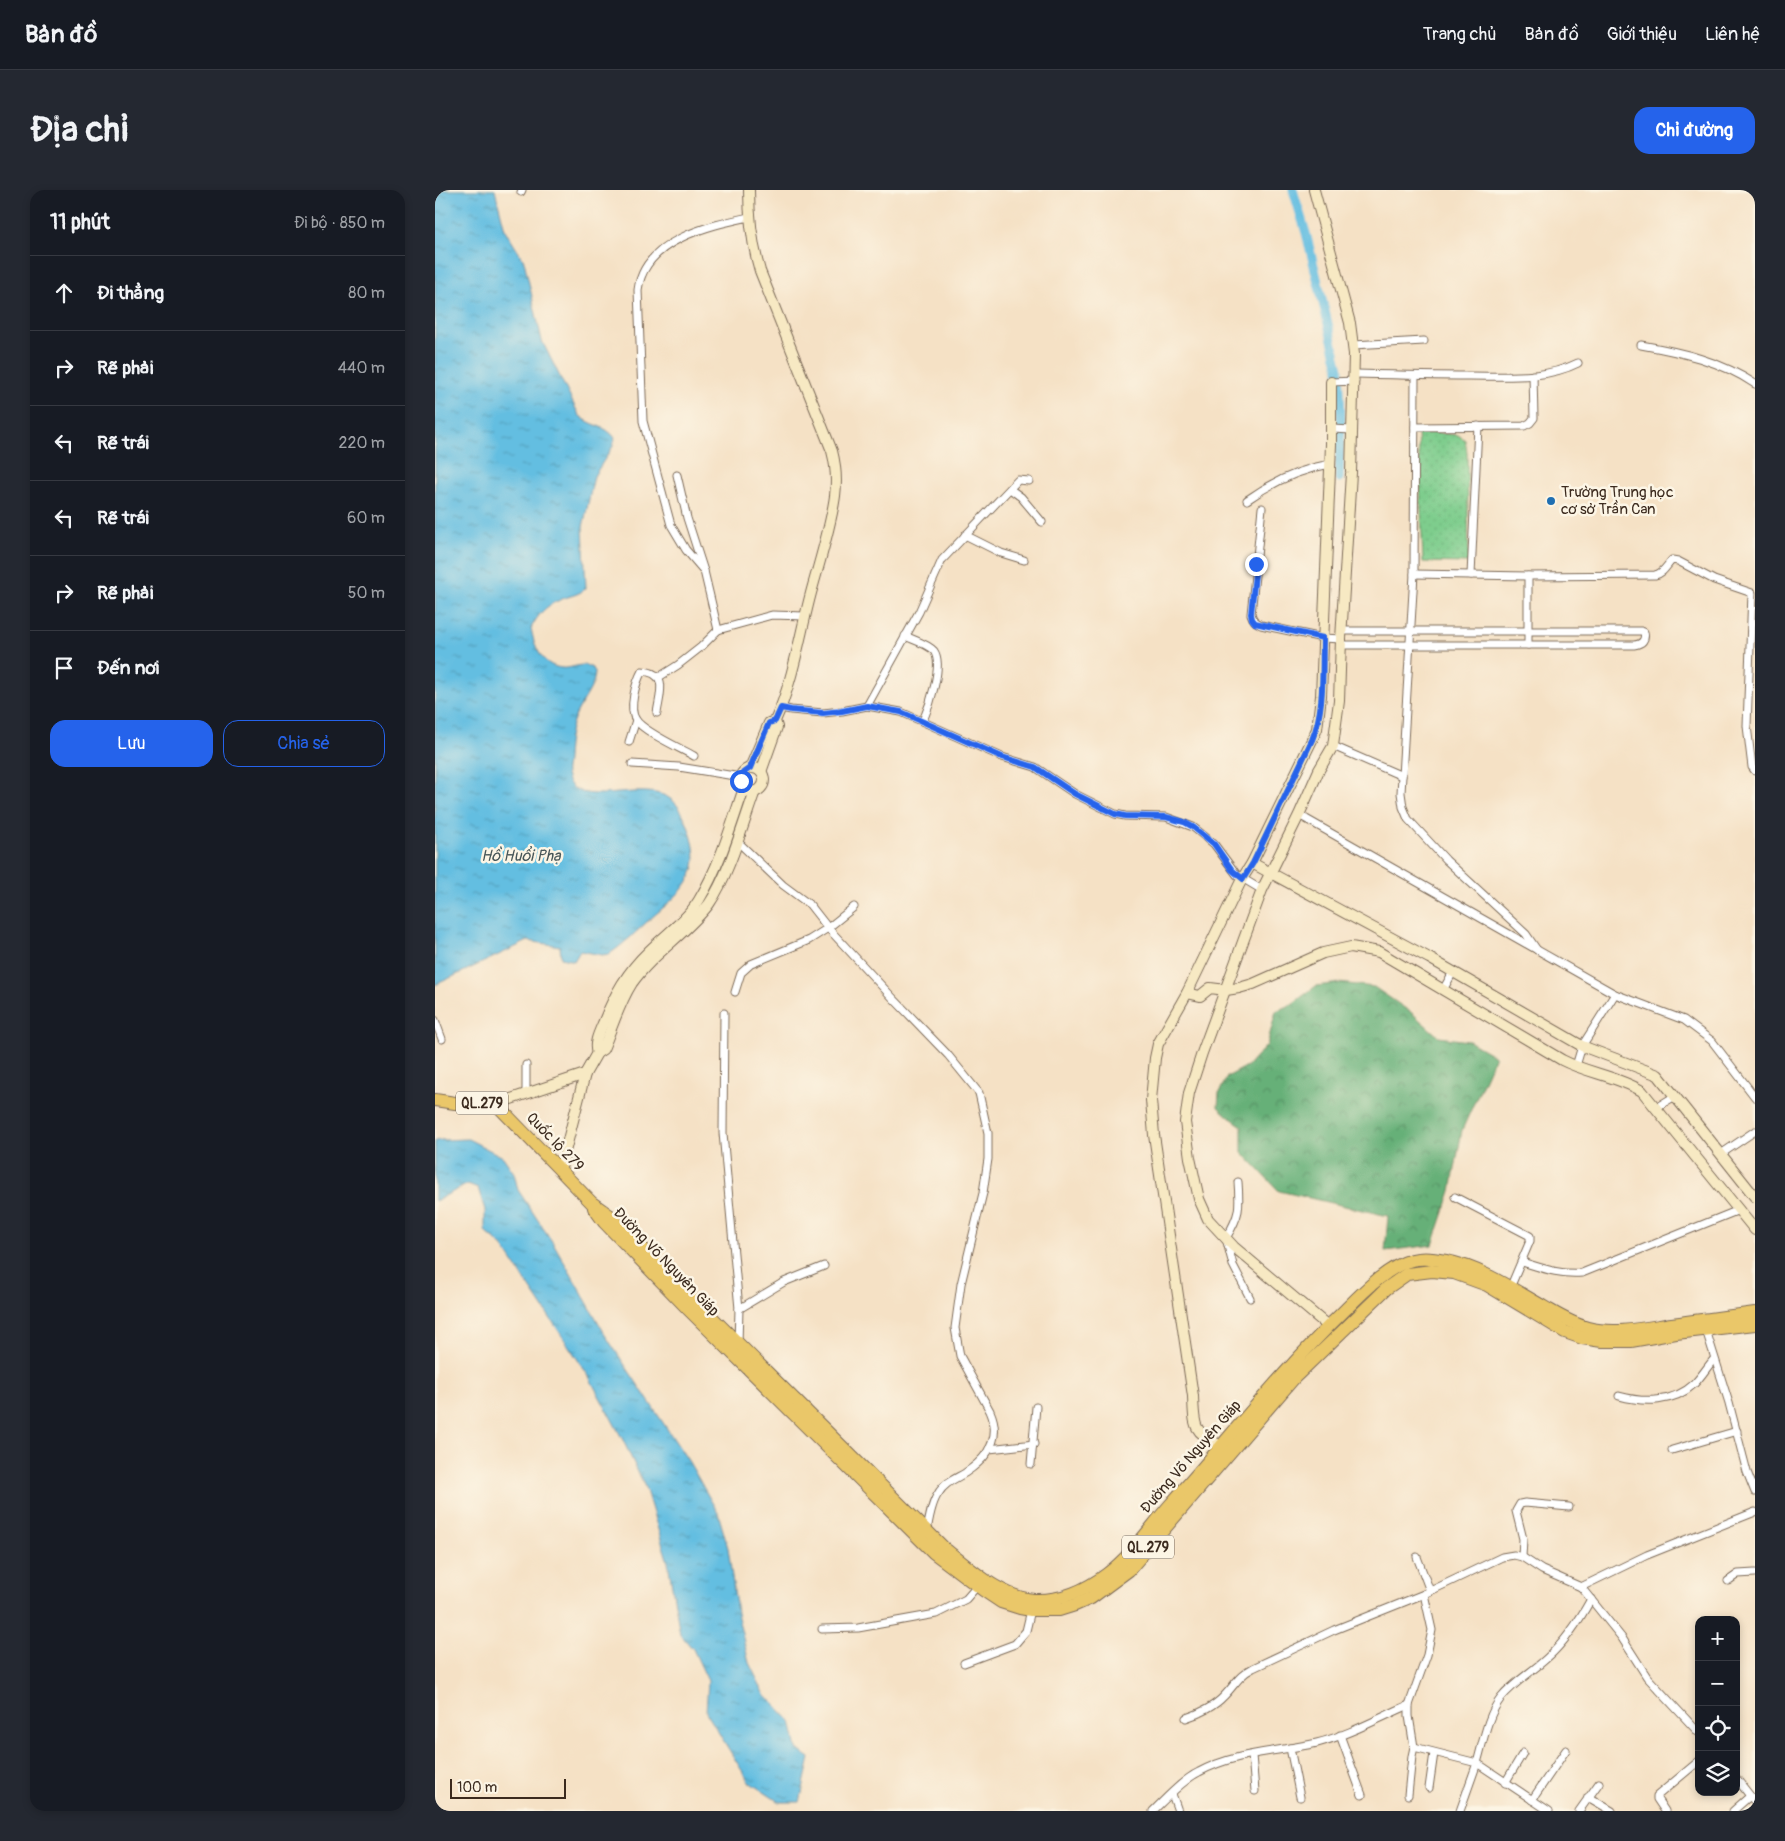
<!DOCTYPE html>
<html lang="vi">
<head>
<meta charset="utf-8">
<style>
  body { margin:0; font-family:Pangolin,sans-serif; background:#242831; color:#f1f3f6 }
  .controls { position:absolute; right:15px; bottom:15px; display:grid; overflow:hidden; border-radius:10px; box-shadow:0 2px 8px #0003 }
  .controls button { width:45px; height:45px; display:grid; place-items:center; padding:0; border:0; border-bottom:1px solid #363941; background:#171b24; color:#f1f3f6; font:25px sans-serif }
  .scale { position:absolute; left:15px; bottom:12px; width:116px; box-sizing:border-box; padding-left:5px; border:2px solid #3b2a1e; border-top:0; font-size:14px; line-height:18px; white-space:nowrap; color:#3b2a1e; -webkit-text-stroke:4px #fcf5e5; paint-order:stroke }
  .stop { position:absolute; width:15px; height:15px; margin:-11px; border:4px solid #2563eb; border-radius:50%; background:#fff }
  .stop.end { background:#2563eb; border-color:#fff; box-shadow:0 1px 5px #0008 }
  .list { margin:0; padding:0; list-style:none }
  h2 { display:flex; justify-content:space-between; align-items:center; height:65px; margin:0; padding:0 20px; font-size:21px }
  h2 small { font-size:16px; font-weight:400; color:#9ea1a6 }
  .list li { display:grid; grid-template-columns:32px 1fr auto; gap:15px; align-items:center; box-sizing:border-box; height:75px; padding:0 20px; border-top:1px solid #363941 }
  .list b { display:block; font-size:19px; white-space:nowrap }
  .list em { font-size:16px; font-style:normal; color:#9ea1a6 }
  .actions { display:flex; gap:10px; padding:15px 20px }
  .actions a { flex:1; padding:11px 0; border:1px solid #2563eb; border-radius:15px; text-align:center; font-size:18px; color:#2563eb }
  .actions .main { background:#2563eb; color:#fff }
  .icon { flex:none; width:28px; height:28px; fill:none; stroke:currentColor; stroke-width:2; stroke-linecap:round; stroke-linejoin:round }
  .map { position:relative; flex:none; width:1320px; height:1621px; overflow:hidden; border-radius:15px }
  header { display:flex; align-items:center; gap:30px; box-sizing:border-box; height:70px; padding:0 25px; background:#171b24; border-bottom:1px solid #363941 }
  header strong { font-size:24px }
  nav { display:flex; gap:28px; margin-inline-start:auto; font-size:18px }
  .intro { display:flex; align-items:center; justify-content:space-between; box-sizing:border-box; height:120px; padding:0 30px }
  h1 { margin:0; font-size:35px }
  .button { padding:12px 22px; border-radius:15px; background:#2563eb; color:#fff; font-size:18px; font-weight:700 }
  main { display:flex; gap:30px; padding:0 30px }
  aside { flex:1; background:#171b24; border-radius:15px; box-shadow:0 2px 8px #0003 }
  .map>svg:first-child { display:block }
  .forest { fill:url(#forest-crowns); stroke:#506d4b }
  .park { fill:url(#park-dots); stroke:#5c7c56 }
  .water { fill:url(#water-ripples); stroke:#4f7480 }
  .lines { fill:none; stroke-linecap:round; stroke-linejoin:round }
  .canal { stroke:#63bee1; stroke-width:9 }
  .street-casing { stroke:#7c6a58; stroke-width:9 }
  .secondary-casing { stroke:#7c6a58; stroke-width:12 }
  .highway-casing { stroke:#7c6a58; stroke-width:14 }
  .street { stroke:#fff; stroke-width:7 }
  .secondary { stroke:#f7e9c3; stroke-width:10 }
  .highway { stroke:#eac769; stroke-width:12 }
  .route { stroke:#2563eb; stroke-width:6 }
  .poi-dot { fill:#1f6fb2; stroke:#fcf5e5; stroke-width:2 }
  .labels { text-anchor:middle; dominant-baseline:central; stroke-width:5; stroke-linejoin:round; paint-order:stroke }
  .shield { fill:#fcf5e5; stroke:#75675a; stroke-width:1 }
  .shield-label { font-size:14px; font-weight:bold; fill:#3b2a1e }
  .poi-label { font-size:15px; fill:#3b2a1e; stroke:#fcf5e5; text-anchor:start }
  .street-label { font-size:15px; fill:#3b2a1e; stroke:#fcf5e5 }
  .water-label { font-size:16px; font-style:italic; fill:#475658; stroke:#fcf5e5 }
</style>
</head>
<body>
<header>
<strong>Bản đồ</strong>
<nav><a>Trang chủ</a><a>Bản đồ</a><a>Giới thiệu</a><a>Liên hệ</a></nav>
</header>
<div class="intro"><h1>Địa chỉ</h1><a class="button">Chỉ đường</a></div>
<main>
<aside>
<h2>11 phút<small>Đi bộ · 850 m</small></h2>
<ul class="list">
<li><svg class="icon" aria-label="ahead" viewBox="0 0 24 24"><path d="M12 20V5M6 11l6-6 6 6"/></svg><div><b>Đi thẳng</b></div><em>80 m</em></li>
<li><svg class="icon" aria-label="right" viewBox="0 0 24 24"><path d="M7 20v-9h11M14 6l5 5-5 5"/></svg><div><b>Rẽ phải</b></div><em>440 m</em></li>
<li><svg class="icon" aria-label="left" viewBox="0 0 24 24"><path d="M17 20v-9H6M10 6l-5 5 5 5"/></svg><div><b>Rẽ trái</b></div><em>220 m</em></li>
<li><svg class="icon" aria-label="left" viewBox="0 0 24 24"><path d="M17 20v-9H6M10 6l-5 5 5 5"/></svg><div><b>Rẽ trái</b></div><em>60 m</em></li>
<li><svg class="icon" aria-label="right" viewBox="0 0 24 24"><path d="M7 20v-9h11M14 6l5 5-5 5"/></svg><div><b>Rẽ phải</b></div><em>50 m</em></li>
<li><svg class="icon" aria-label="arrive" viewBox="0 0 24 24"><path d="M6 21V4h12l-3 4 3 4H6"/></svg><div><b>Đến nơi</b></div></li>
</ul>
<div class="actions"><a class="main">Lưu</a><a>Chia sẻ</a></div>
</aside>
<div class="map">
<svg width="1320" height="1621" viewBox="0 0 1320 1621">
  <defs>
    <pattern id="forest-crowns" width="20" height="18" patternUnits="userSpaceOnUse" patternTransform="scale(1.25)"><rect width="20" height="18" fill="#66b078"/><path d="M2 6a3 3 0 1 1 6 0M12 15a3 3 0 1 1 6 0" fill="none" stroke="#558f62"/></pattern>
    <pattern id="park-dots" width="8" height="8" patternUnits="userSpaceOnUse" patternTransform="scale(1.25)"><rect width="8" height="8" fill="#7ecd8d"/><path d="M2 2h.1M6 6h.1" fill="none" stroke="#6eb079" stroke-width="1.8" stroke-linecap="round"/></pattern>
    <pattern id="water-ripples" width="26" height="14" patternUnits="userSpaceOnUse" patternTransform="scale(1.25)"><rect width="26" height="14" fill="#63bee1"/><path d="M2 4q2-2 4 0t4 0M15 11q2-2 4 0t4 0" fill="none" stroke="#539bb6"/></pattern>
  </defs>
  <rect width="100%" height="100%" fill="#fcf5e5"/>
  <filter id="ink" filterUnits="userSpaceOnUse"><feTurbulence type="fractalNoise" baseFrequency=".02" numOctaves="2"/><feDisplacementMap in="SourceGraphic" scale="10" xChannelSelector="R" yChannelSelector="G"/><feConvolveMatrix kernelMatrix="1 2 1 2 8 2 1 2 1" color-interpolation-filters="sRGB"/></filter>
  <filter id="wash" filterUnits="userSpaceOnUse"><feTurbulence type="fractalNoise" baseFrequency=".0096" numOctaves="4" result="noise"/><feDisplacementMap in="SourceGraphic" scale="20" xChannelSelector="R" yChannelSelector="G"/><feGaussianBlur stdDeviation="1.12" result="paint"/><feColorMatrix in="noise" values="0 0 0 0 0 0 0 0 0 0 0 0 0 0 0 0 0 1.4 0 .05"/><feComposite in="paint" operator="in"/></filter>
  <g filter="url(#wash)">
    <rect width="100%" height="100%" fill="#f5e1c5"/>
    <polygon class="forest" points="905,793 939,797 977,823 1004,847 1034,851 1060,866 1027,940 1016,1001 998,1055 950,1061 953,1026 844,1001 807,962 807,936 793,926 783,917 784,903 792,887 814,875 832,855 841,821 857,814 881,796"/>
    <polygon class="park" points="983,241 1023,245 1030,250 1032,262 1034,373 988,372"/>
    <g class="water">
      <path d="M 0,0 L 60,0 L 70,40 L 89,71 L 107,151 L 144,225 C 155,236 171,235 180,248 L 178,256 L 159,286 L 148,337 L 151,398 C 145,405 133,406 125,410 C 111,415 103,425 96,438 C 99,455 106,476 127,478 C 140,479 149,469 160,481 C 160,497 149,508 142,522 C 134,538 133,552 132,569 C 132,574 130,580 131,585 C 139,624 210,587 237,610 C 245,616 251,630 254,639 C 272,686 246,702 214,730 C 201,742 188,755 174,764 L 167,765 L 145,761 L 139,771 L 126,768 L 125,756 L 93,751 L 0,795 Z"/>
      <polygon points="33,949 68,967 79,983 83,1000 120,1056 174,1151 254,1272 283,1323 293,1358 302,1423 314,1473 329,1503 356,1531 362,1559 375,1568 365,1612 344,1612 314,1592 271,1522 273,1491 258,1459 245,1444 233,1372 210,1297 188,1250 153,1185 68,1057 50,1041 50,1020 43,998 33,994 0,1011 0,951 6,950"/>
    </g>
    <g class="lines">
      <polyline class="canal" points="858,0 871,43 904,179 906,228 904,288"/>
    </g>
  </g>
  <g filter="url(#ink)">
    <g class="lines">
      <defs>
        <g id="street">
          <polyline points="86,2 87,0"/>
          <polyline points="918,155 989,151"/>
          <path d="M 1206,155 C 1246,162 1286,171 1320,194"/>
          <path d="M 919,184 C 958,185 996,186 1034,186 C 1071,186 1109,190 1143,173"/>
          <polyline points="980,186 979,384 966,603 968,617 973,629 1011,670 1091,744 1102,760"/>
          <polyline points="896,192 920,191"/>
          <polyline points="980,237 1089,236 1095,233 1099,228 1098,185"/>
          <polyline points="897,239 917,240"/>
          <polyline points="242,285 252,328 269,381 283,440"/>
          <polyline points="575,299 586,307 607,332"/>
          <path d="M 812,310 C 836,293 866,279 895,274"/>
          <path d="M 827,318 L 816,424 C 818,430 820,432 826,435 L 888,448 L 906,449"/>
          <polyline points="530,345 566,363 589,370"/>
          <path d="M 269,381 L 251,360 L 236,335 L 208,231 L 203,100 C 209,50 273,36 314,27"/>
          <path d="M 979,384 L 1093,386 L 1220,385 C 1229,383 1231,376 1237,370 L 1243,371 L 1279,390 L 1317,403 L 1312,536 L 1317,577 L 1320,581"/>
          <polyline points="1036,385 1043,236"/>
          <path d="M 470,446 C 479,450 493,454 499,461 C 509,475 494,517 488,531"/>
          <path d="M 906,455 L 1199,455 C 1207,454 1211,450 1209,442 L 1206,441 L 907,441"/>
          <polyline points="1093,455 1093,386"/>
          <polyline points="224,487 243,475 266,457 283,440 337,425 370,426"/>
          <polyline points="432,516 484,422 507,370 583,290 594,291"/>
          <polyline points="346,518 356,520 388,523 407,521 432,516 466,522 567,567 600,577 640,604 680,624 690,626 731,627 758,637 779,654 802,685 827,700"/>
          <path d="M 222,523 C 225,503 234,483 207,481 C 201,492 193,519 201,530 C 209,542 245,558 259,566"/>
          <polyline points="194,552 201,530"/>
          <polyline points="898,556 967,586"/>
          <polyline points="197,574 244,577 306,587"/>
          <polyline points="864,625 1180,804 1249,830 1277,851 1320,907"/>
          <path d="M 302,651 L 348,695 L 375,715 L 393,738 L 457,807 L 513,865 L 544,903 L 553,943 L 553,969 L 548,1003 L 526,1094 L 520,1138 L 525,1166 L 555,1221 C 567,1248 553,1268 530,1283 C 520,1289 509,1293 503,1304 C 496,1314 494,1330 492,1341"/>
          <polyline points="1008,800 1018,782"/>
          <polyline points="300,802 306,783 316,774 374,750 393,738 419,717"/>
          <polyline points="289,823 288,943 304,1119 303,1153"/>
          <polyline points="0,830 7,849"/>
          <polyline points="1141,876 1147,856 1180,804"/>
          <polyline points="91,903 91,875"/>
          <polyline points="1222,917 1240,906"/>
          <polyline points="1286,964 1320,941"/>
          <path d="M 803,992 C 805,1018 805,1025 791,1048 L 798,1075 L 815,1108"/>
          <polyline points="1020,1007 1095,1046 1095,1051 1075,1098"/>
          <path d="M 1087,1072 C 1107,1078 1125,1085 1147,1083 L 1304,1020"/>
          <polyline points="304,1119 349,1092 389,1076"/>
          <polyline points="1271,1140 1294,1213 1312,1282 1320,1302"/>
          <path d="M 1184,1206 C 1209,1213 1239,1213 1259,1194 C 1267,1186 1272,1177 1279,1169"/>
          <polyline points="554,1259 599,1254"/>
          <polyline points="1237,1260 1302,1241"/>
          <polyline points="596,1274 601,1217"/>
          <polyline points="982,1367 995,1401"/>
          <polyline points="1087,1367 1088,1349 1081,1321 1085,1314 1090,1313 1134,1317"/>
          <polyline points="1293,1391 1303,1384 1320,1383"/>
          <polyline points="387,1439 423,1438 501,1424 531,1409 544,1394"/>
          <polyline points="529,1473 580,1454 591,1441 596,1420"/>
          <path d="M 751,1528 C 764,1524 780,1516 789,1506 C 800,1495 803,1486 818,1478 L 899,1440 L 989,1404 L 1067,1367 L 1079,1365 L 1087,1367 L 1107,1380 L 1146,1397"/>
          <polyline points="1264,1543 1212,1487 1187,1448 1146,1397 1212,1365 1320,1322"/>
          <polyline points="905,1545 927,1605"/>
          <polyline points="979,1557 974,1526 974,1515 992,1465 997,1440 989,1404"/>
          <polyline points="855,1558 865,1607"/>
          <polyline points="817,1565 820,1601"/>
          <polyline points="1301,1588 1320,1612"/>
          <polyline points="1070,1593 1088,1563"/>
          <polyline points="994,1598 999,1563"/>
          <polyline points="737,1604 743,1621"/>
          <polyline points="973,1605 977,1566 979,1557 1042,1573 1025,1621"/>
          <polyline points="1153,1607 1177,1621"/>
          <polyline points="1097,1610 1131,1560"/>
          <path d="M 718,1621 C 730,1609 749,1589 764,1582 C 800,1562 843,1562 882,1553 C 914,1545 944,1528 974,1515"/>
          <path d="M 1114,1621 L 1042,1573 C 1048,1553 1052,1526 1066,1508 C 1079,1492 1097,1482 1112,1468 C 1131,1451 1144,1431 1156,1409"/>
          <polyline points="1144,1621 1164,1593"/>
          <polyline points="1230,1621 1222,1609 1222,1606 1264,1571"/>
          <polyline points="1298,1621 1315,1606"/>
        </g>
        <g id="secondary">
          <path d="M 314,0 C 314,29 317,54 325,81 L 397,261 C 401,276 402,290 400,306 C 396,336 384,373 376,403 C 365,444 358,492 340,531 L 342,537 L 326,582"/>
          <polyline points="879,0 915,133 919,164 916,283 906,449 904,511 898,556 884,580 864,625 827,700 767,863 754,903 750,932 755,968 764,1009 773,1029 799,1057 893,1136"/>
          <polyline points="315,578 334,533 340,531"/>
          <circle cx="317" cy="590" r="12"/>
          <polyline points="817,673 994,768 1147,856 1223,885 1320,1007"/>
          <path d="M 752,803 L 765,806 L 775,798 L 791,800 L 804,798 L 818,794 L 888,763 L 916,757 L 944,762 L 1127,870 C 1152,883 1182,886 1207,901 L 1320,1040"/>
          <path d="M 162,863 C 158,853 165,841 169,831 C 180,804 192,782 213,762 C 230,745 252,730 264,710 C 285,675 296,636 309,598"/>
          <polyline points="61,914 150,884"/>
          <path d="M 125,981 L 150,884 L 162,863 L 168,859 C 177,838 184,813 197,793 C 218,763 252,743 274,714 C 294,685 308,634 320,601"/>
          <path d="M 792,1260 C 760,1240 759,1244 758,1206 L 719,945 L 716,910 L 720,868 L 723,854 L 752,803 L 807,689 L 817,673 L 877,550 L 882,539 L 886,506 L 896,254 L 896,192"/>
        </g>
        <g id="highway">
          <path d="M 0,910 L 20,913 L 61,914 L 157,1013 L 174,1025 L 510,1359 C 536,1379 565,1407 599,1410 C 625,1411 651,1400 672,1384 C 697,1365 715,1338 735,1315 C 793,1250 848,1180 910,1120 C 927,1103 953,1076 977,1070 C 988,1067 1000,1069 1011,1071 C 1047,1078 1077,1099 1109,1117 C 1123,1125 1137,1134 1153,1138 C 1180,1145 1210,1138 1237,1134 C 1264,1130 1292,1127 1320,1123"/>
          <polyline points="159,1018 169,1032 254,1120 499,1363 548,1400 566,1412 585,1418 596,1420 624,1420 640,1415 656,1408 694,1380 859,1188 952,1098 972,1084 997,1081 1019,1083 1052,1095 1130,1142 1147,1148 1167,1151 1196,1151 1241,1143 1320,1134"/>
        </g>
      </defs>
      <use href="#street" class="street-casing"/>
      <use href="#secondary" class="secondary-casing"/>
      <use href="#highway" class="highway-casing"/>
      <use href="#street" class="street"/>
      <use href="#secondary" class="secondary"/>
      <use href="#highway" class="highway"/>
    </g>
  </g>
  <g class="lines" filter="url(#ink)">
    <path class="route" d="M 306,591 L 308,583 L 315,578 L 334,533 L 340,531 L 346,518 L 356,520 L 388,523 L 407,521 L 432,516 L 466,522 L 567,567 L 600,577 L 640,604 L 680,624 L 690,626 L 731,627 L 749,632 L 758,637 L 779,654 L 797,680 L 808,689 L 818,673 L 877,550 C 890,519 887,482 888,448 L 820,433 L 817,429 L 816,424 L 821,374"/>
  </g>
  <circle class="poi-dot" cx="1116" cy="311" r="5"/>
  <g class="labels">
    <g class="shield">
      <rect x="21" y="901.5" width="52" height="23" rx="4"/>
      <rect x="687" y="1345.5" width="52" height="23" rx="4"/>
    </g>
    <g class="shield-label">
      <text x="47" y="913">QL.279</text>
      <text x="713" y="1357">QL.279</text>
    </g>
    <g class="poi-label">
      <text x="1126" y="302">Trường Trung học<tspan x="1126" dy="17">cơ sở Trần Can</tspan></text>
    </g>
    <g class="street-label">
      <text transform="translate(120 952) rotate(46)">Quốc lộ 279</text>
      <text transform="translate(231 1072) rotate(46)">Đường Võ Nguyên Giáp</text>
      <text transform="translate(756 1267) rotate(-49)">Đường Võ Nguyên Giáp</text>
    </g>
    <g class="water-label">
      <text x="86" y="666">Hồ Huổi Phạ</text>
    </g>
  </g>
</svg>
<div class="controls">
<button>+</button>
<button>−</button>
<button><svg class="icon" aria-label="locate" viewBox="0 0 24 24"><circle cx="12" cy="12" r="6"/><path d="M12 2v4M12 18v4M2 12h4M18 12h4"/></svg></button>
<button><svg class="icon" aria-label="layers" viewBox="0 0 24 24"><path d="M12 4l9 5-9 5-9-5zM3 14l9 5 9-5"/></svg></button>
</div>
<div class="scale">100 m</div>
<div class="stop" style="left:306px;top:591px"></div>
<div class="stop end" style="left:821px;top:374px"></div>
</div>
</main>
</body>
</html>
